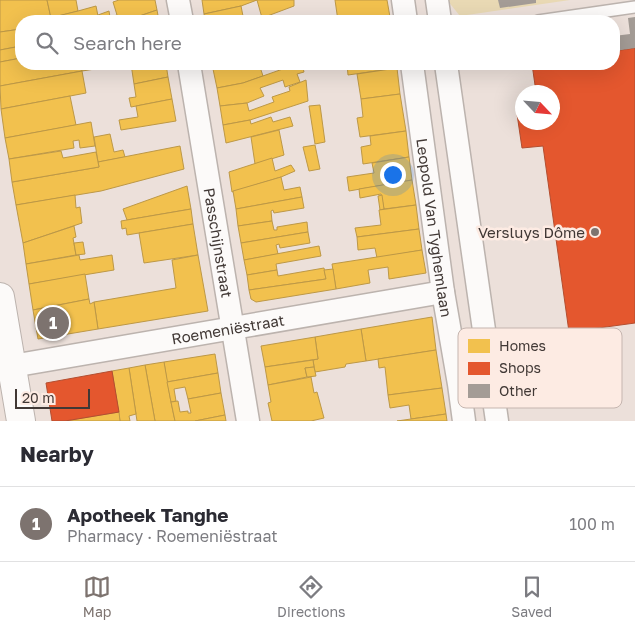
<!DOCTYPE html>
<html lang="en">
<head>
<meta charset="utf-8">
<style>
  body { margin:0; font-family:"Golos Text",sans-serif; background:#f7f7f7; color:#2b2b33 }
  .compass { position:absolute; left:515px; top:85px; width:45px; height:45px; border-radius:50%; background:#fff; box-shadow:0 5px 20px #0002; rotate:116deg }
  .scale { position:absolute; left:15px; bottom:12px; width:75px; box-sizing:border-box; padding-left:5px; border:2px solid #413835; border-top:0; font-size:14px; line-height:18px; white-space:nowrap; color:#413835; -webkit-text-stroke:4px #fdebe3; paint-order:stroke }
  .you { position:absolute; left:392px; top:174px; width:18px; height:18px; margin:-12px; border:4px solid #fff; border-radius:50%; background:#1a73e8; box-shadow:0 0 0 8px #1a73e833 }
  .badge { display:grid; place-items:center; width:32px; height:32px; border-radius:50%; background:#7d736f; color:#fff; font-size:16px; font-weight:700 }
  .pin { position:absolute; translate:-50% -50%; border:2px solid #fff; box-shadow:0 1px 5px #0006 }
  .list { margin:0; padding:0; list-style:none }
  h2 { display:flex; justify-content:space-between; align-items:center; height:65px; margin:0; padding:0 20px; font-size:21px }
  h2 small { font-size:16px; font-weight:400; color:#7c7c81 }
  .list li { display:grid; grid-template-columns:32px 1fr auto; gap:15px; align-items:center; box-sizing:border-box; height:75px; padding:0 20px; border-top:1px solid #e1e1e2 }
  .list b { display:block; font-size:19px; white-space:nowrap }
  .list p { margin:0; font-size:16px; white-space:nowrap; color:#7c7c81 }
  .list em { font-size:16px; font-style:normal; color:#7c7c81 }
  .icon { flex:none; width:28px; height:28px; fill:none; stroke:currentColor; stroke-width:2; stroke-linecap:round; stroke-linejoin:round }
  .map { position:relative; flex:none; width:635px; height:421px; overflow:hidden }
  .search { position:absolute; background:#fff; box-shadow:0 5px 20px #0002; left:15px; right:15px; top:15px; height:55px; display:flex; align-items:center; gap:12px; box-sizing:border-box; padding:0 18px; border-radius:20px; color:#7c7c81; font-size:19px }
  .sheet { height:140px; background:#fff }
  nav { display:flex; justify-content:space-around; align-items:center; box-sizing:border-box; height:70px; border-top:1px solid #e1e1e2; background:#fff; font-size:14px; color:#7c7c81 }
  nav a { display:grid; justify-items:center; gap:2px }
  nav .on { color:#7d736f }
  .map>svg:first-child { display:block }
  .pitch { fill:#e9d9b4 }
  .homes { fill:#f2c14e; stroke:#bd9846 }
  .shops { fill:#e4572e; stroke:#b34e30 }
  .building { fill:#a49c96 }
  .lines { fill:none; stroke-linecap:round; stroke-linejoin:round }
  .service-casing { stroke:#bcb3ae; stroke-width:14 }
  .minor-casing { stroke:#bcb3ae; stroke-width:25 }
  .secondary-casing { stroke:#bcb3ae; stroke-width:30 }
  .service { stroke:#fcfaf9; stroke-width:11 }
  .minor { stroke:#fcfaf9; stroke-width:22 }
  .secondary { stroke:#fcfaf9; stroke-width:28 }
  .poi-dot { fill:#7d736f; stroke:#fdebe3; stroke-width:2 }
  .labels { text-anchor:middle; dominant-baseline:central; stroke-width:5; stroke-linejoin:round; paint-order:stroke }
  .street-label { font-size:15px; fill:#413835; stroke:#fdebe3 }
  .poi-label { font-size:15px; fill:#413835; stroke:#fdebe3; text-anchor:end }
  .key { fill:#fdebe3; stroke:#c5b5af; stroke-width:1 }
  .key-label { font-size:14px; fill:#413835 }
</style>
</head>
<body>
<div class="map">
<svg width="635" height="421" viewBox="0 0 635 421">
  <rect width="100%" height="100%" fill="#ece0da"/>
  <polygon class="pitch" points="447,0 570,0 460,16"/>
  <g class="homes">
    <polygon points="0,0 47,0 51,18 37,21 21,21 21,29 0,32"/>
    <polygon points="47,0 76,0 78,11 51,18"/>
    <polygon points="119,0 155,0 157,10 125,21 99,21 98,15 109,11 110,17 117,15 113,2"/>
    <polygon points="202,0 294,0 294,6 262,18 257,0 241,6 204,14"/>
    <polygon points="335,0 387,0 390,17 357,21 338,21"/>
    <polygon points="96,6 99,21 37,21 78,11"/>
    <polygon points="241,6 244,21 205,21 204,14"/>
    <polygon points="157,10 159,21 125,21"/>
    <polygon points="390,17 390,21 357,21"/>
    <polygon points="21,29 21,46 0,50 0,32"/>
    <polygon points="21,46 21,58 0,62 0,50"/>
    <polygon points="21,58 21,64 81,64 82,71 0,86 0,62"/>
    <polygon points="81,64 94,64 95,69 82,71"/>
    <polygon points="131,64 166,64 168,77 134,84"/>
    <polygon points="212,64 244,64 213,69"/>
    <polygon points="244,64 259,64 263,76 243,83 217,88 213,69"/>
    <polygon points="297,64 302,64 304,72 297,74 300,82 285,87 283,80 260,88 264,96 247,103 220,106 217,88 243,83"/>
    <polygon points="347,64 396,64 397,68 348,75"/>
    <polygon points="397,68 400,94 361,99 357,74"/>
    <polygon points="82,71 86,93 1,109 0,86"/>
    <polygon points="168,77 172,99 131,107 129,98 136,97 134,84"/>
    <polygon points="306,80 308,101 250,120 223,125 220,106 247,103 249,111 274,102 272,97 290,91 289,87"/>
    <polygon points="400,94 406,131 360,137 357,118 363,117 361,99"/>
    <polygon points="70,96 76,125 5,138 1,109"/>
    <polygon points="172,99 176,121 121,130 119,120 138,117 136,106"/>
    <polygon points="320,105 325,142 315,144 309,106"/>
    <polygon points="271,117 273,122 290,117 293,126 226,143 223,125 250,120 251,124"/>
    <polygon points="91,122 95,146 80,148 79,140 73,141 74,148 9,159 5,138"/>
    <polygon points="279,130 284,155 255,164 251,137"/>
    <polygon points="406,131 409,157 363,164 361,147 371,145 370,136"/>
    <polygon points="110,134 114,152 123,150 125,157 98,162 94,137"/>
    <polygon points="315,145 320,169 309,171 303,147"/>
    <polygon points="180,146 184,169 101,191 16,205 12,182 99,167 98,162"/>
    <polygon points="61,151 63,158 96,152 99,167 12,182 9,159"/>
    <polygon points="409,157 412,180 349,191 347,177 374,173 372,163"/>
    <polygon points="272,158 275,171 291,165 295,171 281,177 232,192 229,172"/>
    <polygon points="281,177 284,190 300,187 302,197 236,209 233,191"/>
    <polygon points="412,180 416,205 384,209 381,194 360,198 359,189"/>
    <polygon points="187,186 191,209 127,220 123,209"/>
    <polygon points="75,195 76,208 80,207 82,223 23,243 16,205"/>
    <polygon points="382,195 384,209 380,210 378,196"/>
    <polygon points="302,197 304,208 274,213 273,210 271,211 272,221 238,226 236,209"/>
    <polygon points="416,205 419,229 357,237 355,228 381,225 379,210"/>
    <polygon points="191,209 193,224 127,235 126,228 122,229 121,221"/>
    <polygon points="272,221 274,230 277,230 277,227 307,222 308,232 241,243 238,226"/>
    <polygon points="193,224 198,255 144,263 139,233"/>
    <polygon points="74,226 76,237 73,238 76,255 26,264 23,243"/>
    <polygon points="419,229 422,250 377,258 375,248 358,250 357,237"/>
    <polygon points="308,232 310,243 280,248 279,244 276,245 278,254 244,260 241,243"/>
    <polygon points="83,242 85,254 76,255 74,243"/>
    <polygon points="319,246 321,256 276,264 277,270 247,275 244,260"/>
    <polygon points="422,250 426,273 389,279 388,267 368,270 370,283 336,289 332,264"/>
    <polygon points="79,255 80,260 112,255 114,270 29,284 26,264"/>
    <polygon points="198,255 208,311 98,329 94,302 176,288 172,260"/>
    <polygon points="324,268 326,279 249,290 247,275 277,270 278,276"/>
    <polygon points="333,269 336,289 256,302 251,299 249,290 326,279 324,270"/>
    <polygon points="85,274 89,299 33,310 29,284"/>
    <polygon points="89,299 90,304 94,302 98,329 38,339 33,310"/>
    <polygon points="432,317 436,350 366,361 361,329"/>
    <polygon points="361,329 366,361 346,364 345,367 315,372 313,360 318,359 315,337"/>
    <polygon points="315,337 318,359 265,367 261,346"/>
    <polygon points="436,350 442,388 388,395 385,367 379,368 378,359"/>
    <polygon points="215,354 218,373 167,382 164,362"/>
    <polygon points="313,360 314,367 305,368 307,377 268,385 265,367"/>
    <polygon points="164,362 171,402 175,421 155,421 145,365"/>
    <polygon points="145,365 155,421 137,421 129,368"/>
    <polygon points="314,367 316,376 307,377 305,368"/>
    <polygon points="129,368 136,414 129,416 130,421 120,421 112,371"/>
    <polygon points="218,373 221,393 188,399 185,387 174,389 176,401 171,402 167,382"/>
    <polygon points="311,377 314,393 317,392 324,418 311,421 272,421 268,403 271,402 268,385"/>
    <polygon points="442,388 446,414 411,419 409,405 390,408 388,395"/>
    <polygon points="221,393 225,415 195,421 175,421 171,402 178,401 180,412 188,411 188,413 191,413 188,399"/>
    <polygon points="119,412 120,421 65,421"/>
    <polygon points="446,414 447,421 397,421"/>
    <polygon points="225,415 226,421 195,421"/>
  </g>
  <g class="shops">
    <polygon points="635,48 635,323 569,332 543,146 522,148 517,114 522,113 522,122 552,122 552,92 536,92 532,64 614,64 614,51"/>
    <polygon points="112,371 119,412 65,421 52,421 46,383"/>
  </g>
  <g class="building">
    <polygon points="498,0 536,0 536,3 500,8"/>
    <polygon points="635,17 635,48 614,51 614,36 630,34 628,18"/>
  </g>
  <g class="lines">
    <defs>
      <g id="service">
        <polyline points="538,21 635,7"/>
        <polyline points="491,380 544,373"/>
      </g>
      <g id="minor">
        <polyline points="178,0 182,21"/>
        <polyline points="403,0 406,21"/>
        <polyline points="437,0 440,21"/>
        <path id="s1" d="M 189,64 L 248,421"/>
        <path id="s2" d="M 412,64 L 443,292 L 459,384 L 464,421"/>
        <polyline points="446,64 497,421"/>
        <path id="s3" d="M 12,366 L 443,292"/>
      </g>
      <polyline id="secondary" points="0,297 21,421"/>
    </defs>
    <use href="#service" class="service-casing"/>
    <use href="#minor" class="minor-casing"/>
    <use href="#secondary" class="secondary-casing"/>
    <use href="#service" class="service"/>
    <use href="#minor" class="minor"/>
    <use href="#secondary" class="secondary"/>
  </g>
  <circle class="poi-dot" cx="595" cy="232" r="5"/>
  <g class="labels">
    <g class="street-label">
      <text stroke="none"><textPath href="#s2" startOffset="165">Leopold Van Tyghemlaan</textPath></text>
      <text stroke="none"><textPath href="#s1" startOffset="181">Passchijnstraat</textPath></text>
      <text stroke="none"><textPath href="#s3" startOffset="219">Roemeniëstraat</textPath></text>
    </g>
    <g class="poi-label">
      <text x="585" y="232">Versluys Dôme</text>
    </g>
  </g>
  <rect x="458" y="328" width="164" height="80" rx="8" class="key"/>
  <rect x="468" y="339" width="22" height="14" fill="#f2c14e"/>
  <rect x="468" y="362" width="22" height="13" fill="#e4572e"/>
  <rect x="468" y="384" width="22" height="14" fill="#a49c96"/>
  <g class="key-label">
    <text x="499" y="351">Homes</text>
    <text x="499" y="373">Shops</text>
    <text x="499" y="396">Other</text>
  </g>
</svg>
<svg class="compass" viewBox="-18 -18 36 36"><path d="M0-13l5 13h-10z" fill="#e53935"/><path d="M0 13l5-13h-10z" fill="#7c7c81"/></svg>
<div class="scale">20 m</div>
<div class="you"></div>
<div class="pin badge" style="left:53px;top:323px">1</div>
<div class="search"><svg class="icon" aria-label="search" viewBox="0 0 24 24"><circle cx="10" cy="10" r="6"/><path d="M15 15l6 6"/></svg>Search here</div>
</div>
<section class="sheet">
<h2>Nearby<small></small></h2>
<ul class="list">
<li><span class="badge">1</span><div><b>Apotheek Tanghe</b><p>Pharmacy · Roemeniëstraat</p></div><em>100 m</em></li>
</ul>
</section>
<nav>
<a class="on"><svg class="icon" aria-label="map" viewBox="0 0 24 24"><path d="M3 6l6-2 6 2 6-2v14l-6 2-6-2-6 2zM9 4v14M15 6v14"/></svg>Map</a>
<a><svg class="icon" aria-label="directions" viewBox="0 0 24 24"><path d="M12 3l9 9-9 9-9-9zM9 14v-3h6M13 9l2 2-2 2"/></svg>Directions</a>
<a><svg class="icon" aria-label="saved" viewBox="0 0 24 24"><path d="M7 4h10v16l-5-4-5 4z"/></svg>Saved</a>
</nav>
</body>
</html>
